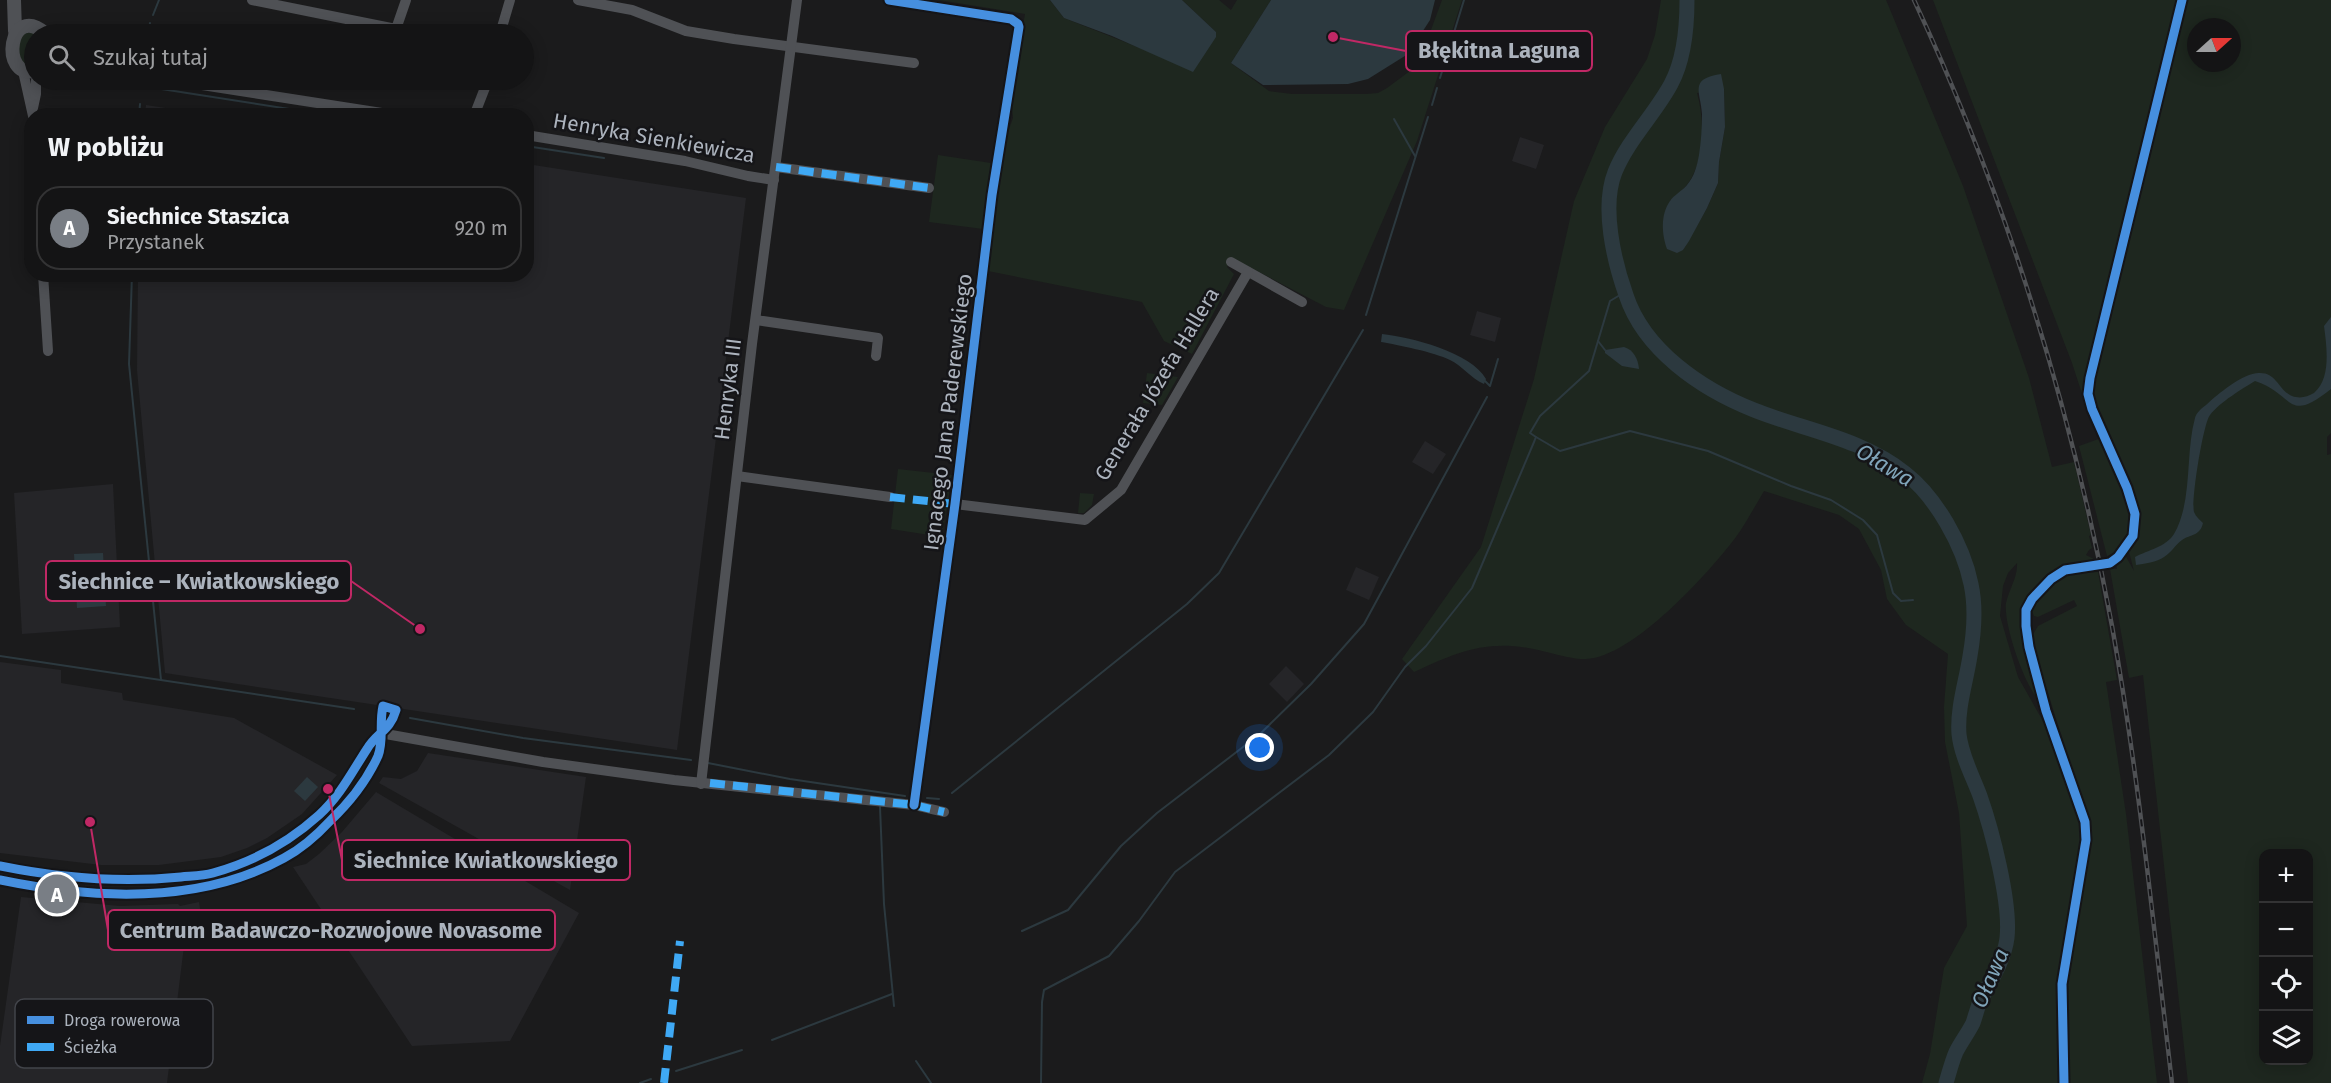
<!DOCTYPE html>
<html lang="pl">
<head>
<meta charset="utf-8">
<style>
  body { margin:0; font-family:"Fira Sans",sans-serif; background:#212122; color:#f1f3f6 }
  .controls { position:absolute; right:18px; bottom:18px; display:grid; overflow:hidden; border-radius:12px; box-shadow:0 3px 15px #0003 }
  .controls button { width:54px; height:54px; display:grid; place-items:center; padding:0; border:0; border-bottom:2px solid #333334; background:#141415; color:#f1f3f6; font:30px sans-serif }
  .compass { position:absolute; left:2187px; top:18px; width:54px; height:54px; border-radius:50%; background:#141415; box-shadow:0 3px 15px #0003; rotate:69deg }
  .you { position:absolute; left:1260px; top:748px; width:21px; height:21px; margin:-15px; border:4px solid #fff; border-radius:50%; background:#1a73e8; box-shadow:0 0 0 9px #1a73e833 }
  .badge { display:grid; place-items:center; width:39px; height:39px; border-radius:50%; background:#797e85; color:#fff; font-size:20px; font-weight:700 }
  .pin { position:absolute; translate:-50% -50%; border:3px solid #fff; box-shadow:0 2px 6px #0006 }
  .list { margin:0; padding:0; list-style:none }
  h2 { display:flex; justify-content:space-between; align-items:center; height:78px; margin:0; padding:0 24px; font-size:26px }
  h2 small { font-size:20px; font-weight:400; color:#9d9ea0 }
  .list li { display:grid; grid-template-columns:39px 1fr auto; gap:18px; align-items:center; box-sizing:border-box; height:84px; margin:0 12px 12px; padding:0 12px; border:2px solid #333334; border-radius:24px }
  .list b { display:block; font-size:22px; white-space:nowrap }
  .list p { margin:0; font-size:20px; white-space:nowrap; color:#9d9ea0 }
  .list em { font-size:20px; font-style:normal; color:#9d9ea0 }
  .icon { flex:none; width:33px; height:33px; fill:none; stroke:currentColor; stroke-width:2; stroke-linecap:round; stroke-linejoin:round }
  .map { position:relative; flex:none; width:2331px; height:1083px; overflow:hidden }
  .search { position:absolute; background:#141415; box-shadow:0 3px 15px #0003; left:24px; top:24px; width:510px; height:66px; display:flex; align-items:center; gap:15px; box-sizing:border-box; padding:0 21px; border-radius:33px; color:#9d9ea0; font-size:22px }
  .panel { position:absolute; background:#141415; box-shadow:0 3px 15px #0003; left:24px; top:108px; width:510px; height:174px; border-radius:24px }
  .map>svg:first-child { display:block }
  .built { fill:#252528 }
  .green { fill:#1e271f; fill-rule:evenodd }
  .water { fill:#2c393f }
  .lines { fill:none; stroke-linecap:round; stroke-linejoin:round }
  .stream { stroke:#2c393f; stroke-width:2 }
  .river { stroke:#2c393f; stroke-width:15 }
  .minor { stroke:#4f5155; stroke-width:10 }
  .tertiary { stroke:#4f5155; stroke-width:14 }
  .rail-casing { stroke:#4f5154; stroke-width:4.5 }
  .rail { stroke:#151518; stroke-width:2; stroke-dasharray:7; stroke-linecap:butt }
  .quiet { stroke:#3fa9f5; stroke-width:8; stroke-dasharray:15 8; stroke-linecap:butt }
  .cycleway-casing { stroke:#151518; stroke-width:13 }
  .cycleway { stroke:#468fdf; stroke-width:9 }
  .labels { text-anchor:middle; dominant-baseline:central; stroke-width:5; stroke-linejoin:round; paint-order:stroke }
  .street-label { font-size:21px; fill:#acb3bd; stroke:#151518 }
  .water-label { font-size:22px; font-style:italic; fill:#81a5ba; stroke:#151518 }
  .key { fill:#151518; stroke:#42444a; stroke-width:1.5 }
  .key-label { font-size:16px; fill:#acb3bd }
  .leader { fill:none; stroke:#c02865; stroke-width:2 }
  .callout-dot { fill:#c02865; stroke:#151518; stroke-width:2 }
  .callout { fill:#151518; stroke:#c02865; stroke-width:2 }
  .callout-label { font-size:22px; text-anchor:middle; font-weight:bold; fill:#acb3bd }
</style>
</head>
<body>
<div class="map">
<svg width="2331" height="1083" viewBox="0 0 2331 1083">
  <rect width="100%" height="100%" fill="#1b1b1c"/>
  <g class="built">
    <polygon points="146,105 212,115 145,115"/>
    <polygon points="1520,137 1544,145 1536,169 1512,161"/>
    <polygon points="527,164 746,198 677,750 165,673 137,370 138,275 526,274"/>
    <polygon points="1477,311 1501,318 1495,342 1470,335"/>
    <polygon points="1425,441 1446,454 1433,474 1412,462"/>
    <polygon points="113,484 120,627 22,634 14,493"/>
    <polygon points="1356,567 1379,577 1369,600 1346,590"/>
    <polygon points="0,662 61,670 61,683 122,693 123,700 234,718 337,775 302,814 267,838 247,848 221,857 159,865 101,865 0,853"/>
    <polygon points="1286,666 1304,684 1287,702 1269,684"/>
    <polygon points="428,753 586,777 570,890 379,783 383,777 401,779 417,771"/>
    <polygon points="376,792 579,913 510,1041 412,1046 293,867 306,864 319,854 342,832"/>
    <polygon points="21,897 120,906 178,904 180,906 199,902 205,943 199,947 184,946 167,1083 0,1083 0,1046"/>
  </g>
  <g class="green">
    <polygon points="939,0 1050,0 1064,18 1145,50 1216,32 1182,0 1219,0 1231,10 1237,0 1271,0 1231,63 1269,91 1292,94 1366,94 1378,93 1387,88 1418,65 1442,0 1462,0 1417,141 1344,310 1326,307 1232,258 1227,267 1234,274 1192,354 1164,341 1142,302 988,271 1001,151 1013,118 1011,96 1025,14"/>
    <path d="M 1661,0 L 1886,0 L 1889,7 L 1963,186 L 2029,378 L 2052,467 L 2074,462 L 2091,535 L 2089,536 L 2092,548 L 2089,550 L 2086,555 L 2094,559 C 2055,567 2018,591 2022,637 L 2041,702 C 2025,689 2003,623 2006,603 C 2009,589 2018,577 2017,563 L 2008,573 L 2003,586 L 2000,616 L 2018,677 L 2044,723 L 2057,758 L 2067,754 L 2031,638 L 2038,626 L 2077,606 L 2074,600 L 2038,617 L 2034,616 L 2032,611 C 2039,595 2053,573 2073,572 C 2081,571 2089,573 2098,572 L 2117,680 L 2106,682 L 2126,814 L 2157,1083 L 1922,1083 L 1930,1054 L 1944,968 L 1967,926 L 1959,813 L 1945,742 L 1944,707 L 1948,654 L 1906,625 L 1887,599 L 1881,570 L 1859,529 L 1839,515 L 1764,491 C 1755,506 1746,523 1736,537 C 1708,574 1633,657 1586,659 C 1571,660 1543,650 1528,648 C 1483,640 1453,654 1414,672 L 1402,659 L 1481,547 L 1534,379 L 1574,201 L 1605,127 L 1647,59 L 1655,35 ZM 1724,89 L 1725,127 L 1719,162 L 1718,183 L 1707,208 L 1683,250 L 1670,201 C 1678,194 1687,187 1692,177 C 1705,153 1704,118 1697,93 Z"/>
    <path d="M 1933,0 L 2331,0 L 2331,433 L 2327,437 L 2327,455 L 2331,454 L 2331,1083 L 2188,1083 L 2143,675 L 2129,678 L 2110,569 L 2117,569 L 2117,560 L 2124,553 L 2134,571 L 2127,544 L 2116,552 L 2107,556 L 2079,446 L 2107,436 L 2095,409 L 2088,412 L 2072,363 ZM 2196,27 L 2232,27 L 2232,63 L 2196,63 ZM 2264,854 L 2308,854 L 2308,1060 L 2264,1060 Z"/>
    <polygon points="24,33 36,33 34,65 26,66 13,54"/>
    <polygon points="938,155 991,163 983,229 929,222"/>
    <polygon points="1147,373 1178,377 1162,405 1143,403 1145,391 1147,388 1145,388"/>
    <polygon points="898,469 952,475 942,537 891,529"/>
    <polygon points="1080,493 1094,494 1092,505 1084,513 1078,513"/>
  </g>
  <g class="water">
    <polygon points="1050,0 1182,0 1216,32 1216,37 1193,72 1112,36 1064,18"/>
    <polygon points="1271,0 1435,0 1430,20 1408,54 1368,79 1348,84 1263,85 1231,63"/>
    <path d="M 1721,74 L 1724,89 L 1725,127 L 1719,162 L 1718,183 L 1707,208 L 1689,241 L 1683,250 L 1677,253 L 1667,249 C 1662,235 1660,215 1670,201 C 1674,195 1682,191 1687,185 C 1694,177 1697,166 1699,155 C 1701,142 1702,128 1702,114 C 1701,92 1688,79 1721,74 Z"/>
    <path d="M 2331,317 L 2331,389 C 2286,425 2295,394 2255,381 C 2242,389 2220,402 2210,415 C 2203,424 2191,501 2194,512 C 2196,517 2200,520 2203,523 C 2200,536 2191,534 2182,540 C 2175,545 2171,553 2164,557 C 2157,562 2144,564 2136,565 L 2135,557 C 2148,550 2166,547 2174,534 C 2193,501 2185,454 2195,418 C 2196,413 2202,408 2206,405 C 2218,394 2244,372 2260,373 C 2277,373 2279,391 2292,396 C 2300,399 2307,397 2314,393 C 2331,379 2327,348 2324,326 Z"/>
    <path d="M 1382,334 C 1410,337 1471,352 1486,379 L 1484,384 C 1470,378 1463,366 1450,360 C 1434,352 1398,345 1381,342 Z"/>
    <path d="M 1624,347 C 1634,350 1638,359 1639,369 L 1622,366 L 1605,353 L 1605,350 Z"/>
    <polygon points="103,553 106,606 77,608 74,554"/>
    <polygon points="307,777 318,787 305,801 294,791"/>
  </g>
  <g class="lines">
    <g class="stream">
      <polyline points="153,15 159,0"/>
      <polyline points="148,34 150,23"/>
      <polyline points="1440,78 1464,0"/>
      <polyline points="155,88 334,116"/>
      <polyline points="1432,105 1437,88"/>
      <polyline points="139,116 140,104"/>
      <polyline points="1394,119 1415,156"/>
      <polyline points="526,146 604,158"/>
      <polyline points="132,274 129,364 161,680"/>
      <polyline points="1366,315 1428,117"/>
      <polyline points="1598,341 1605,350"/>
      <polyline points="1485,381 1490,386 1498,359"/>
      <polyline points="1536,437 1560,451 1630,431 1708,451 1791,486 1831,500 1863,520 1877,535 1893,593 1901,601 1913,600"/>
      <polyline points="0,656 354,709"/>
      <polyline points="410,718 523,738 691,760"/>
      <polyline points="708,763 790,779 905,796"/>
      <polyline points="952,793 1187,604 1219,573 1363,330"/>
      <polyline points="927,798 939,799"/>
      <polyline points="880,807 884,904 894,1006"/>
      <polyline points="1022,931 1068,910 1121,846 1157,813 1260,734 1311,684 1364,624 1487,397"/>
      <polyline points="772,1040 892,994"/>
      <polyline points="916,1061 931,1083"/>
      <polyline points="676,1071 742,1050"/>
      <polyline points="640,1083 651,1079"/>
      <polyline points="1041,1083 1042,1002 1044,990 1109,956 1139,921 1175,872 1329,755 1373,712 1405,667 1426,646 1472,588 1534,442 1536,437 1530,433 1540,416 1589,371 1610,301 1625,292"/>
    </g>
    <path class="river" d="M 1687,0 C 1687,26 1684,60 1671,84 C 1655,114 1628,140 1615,172 C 1601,207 1614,261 1626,295 C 1644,350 1701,389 1754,410 C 1804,430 1861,438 1905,473 C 1936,497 1963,545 1971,584 C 1976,607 1974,633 1970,656 C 1966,682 1957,708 1959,734 C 1961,755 1973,777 1980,796 C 1992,830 2011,903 2007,938 C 2004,962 1989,983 1979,1004 C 1977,1010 1975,1017 1973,1023 C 1968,1033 1961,1042 1956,1052 C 1952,1061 1949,1073 1946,1083"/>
    <g class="minor">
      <polyline points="252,0 396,29 406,0"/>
      <polyline points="578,0 632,10 686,31 734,39 914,63"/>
      <polyline points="889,0 1011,19 1018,24 1019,27 992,195 955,504 914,805"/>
      <polyline points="500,34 510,0"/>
      <polyline points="23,71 33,116"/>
      <polyline points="170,80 401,116"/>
      <polyline points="33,108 36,94 36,80"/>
      <polyline points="474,116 488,80"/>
      <polyline points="526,135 685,161 748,176 774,180"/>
      <polyline points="776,167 929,188"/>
      <polyline points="1231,262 1302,302"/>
      <polyline points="43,274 48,351"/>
      <polyline points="756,320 878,338 876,356"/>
      <polyline points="737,476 890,497"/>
      <polyline points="955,504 1085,520 1121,490 1248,272"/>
      <polyline points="380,733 543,762 674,780 914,805 944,812"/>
      <polyline points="701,784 752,344 797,0"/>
      <path d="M 0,866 C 59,878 121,883 181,877 C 191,876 203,876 213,873 C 253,862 288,843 319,815 C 340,796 352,772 367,749 C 377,732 390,731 396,710 L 383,706 C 379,723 384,741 378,756 C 367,780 349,803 330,821 C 317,835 301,849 284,858 C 199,905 92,899 0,880"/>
    </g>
    <g class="tertiary">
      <polyline points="14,0 15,31"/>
      <path d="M 34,71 C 0,79 8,1 46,34"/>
    </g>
    <defs>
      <path id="rail" d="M 1914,0 C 2007,199 2072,410 2112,626 C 2139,777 2154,931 2172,1083"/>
    </defs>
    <use href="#rail" class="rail-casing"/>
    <use href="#rail" class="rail"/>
    <g class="quiet">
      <polyline points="776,167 929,188"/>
      <polyline points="890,497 955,504"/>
      <polyline points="710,783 914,805 944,812"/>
      <polyline points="664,1083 680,941"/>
    </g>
    <defs>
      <g id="cycleway">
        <polyline points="889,0 1011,19 1018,24 1019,27 992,195 955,504 914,805"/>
        <path d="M 0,866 C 59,878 121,883 181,877 C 191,876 203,876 213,873 C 253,862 288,843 319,815 C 340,796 352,772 367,749 C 377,732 390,731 396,710 L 383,706 C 379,723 384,741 378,756 C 367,780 349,803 330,821 C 317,835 301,849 284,858 C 199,905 92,899 0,880"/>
        <polyline points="2064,1083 2062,984 2086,840 2085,822 2046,711 2029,647 2026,626 2026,610 2032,599 2051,579 2065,570 2110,563 2118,557 2133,536 2135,514 2127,488 2092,409 2088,394 2090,378 2182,0"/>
      </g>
    </defs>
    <use href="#cycleway" class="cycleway-casing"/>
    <use href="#cycleway" class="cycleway"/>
  </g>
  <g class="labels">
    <g class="street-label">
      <text transform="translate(654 138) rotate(10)">Henryka Sienkiewicza</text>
      <text transform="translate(1157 384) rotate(-59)">Generała Józefa Hallera</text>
      <text transform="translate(728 389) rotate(-83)">Henryka III</text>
      <text transform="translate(948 412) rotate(-83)">Ignacego Jana Paderewskiego</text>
    </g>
    <g class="water-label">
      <text transform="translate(1885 465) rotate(31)">Oława</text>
      <text transform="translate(1990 978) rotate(-67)">Oława</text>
    </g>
  </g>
  <rect x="15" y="999" width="198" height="69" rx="9" class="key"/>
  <rect x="27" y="1016" width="27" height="8" fill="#468fdf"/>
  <rect x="27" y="1043" width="27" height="8" fill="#3fa9f5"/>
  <g class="key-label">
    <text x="64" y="1026">Droga rowerowa</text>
    <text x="64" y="1053">Ścieżka</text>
  </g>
  <path class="leader" d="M1333 37L1406 51M420 629L351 581M328 789L342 860M90 822L108 930"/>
  <g class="callout-dot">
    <circle cx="1333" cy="37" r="6"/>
    <circle cx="420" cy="629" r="6"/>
    <circle cx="328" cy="789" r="6"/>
    <circle cx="90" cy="822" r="6"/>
  </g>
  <g class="callout">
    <rect x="1406" y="31" width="186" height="40" rx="6"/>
    <rect x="46" y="561" width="305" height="40" rx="6"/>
    <rect x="342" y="840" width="288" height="40" rx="6"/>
    <rect x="108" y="910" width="447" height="40" rx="6"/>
  </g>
  <g class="callout-label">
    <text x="1499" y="58">Błękitna Laguna</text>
    <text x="199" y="589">Siechnice – Kwiatkowskiego</text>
    <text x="486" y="868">Siechnice Kwiatkowskiego</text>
    <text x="331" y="938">Centrum Badawczo-Rozwojowe Novasome</text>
  </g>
</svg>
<div class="controls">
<button>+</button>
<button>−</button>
<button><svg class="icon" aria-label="locate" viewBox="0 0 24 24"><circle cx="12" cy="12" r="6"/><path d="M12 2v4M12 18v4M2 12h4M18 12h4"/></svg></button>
<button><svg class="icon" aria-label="layers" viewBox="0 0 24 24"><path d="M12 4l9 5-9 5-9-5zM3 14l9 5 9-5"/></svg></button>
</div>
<svg class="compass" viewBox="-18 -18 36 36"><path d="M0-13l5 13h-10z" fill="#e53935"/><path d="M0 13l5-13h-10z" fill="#9d9ea0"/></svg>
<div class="you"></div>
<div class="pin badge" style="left:57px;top:894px">A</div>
<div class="search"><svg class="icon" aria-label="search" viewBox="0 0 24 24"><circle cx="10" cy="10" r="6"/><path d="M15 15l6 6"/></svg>Szukaj tutaj</div>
<section class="panel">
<h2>W pobliżu<small></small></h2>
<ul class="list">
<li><span class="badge">A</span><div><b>Siechnice Staszica</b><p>Przystanek</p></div><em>920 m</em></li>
</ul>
</section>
</div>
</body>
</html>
